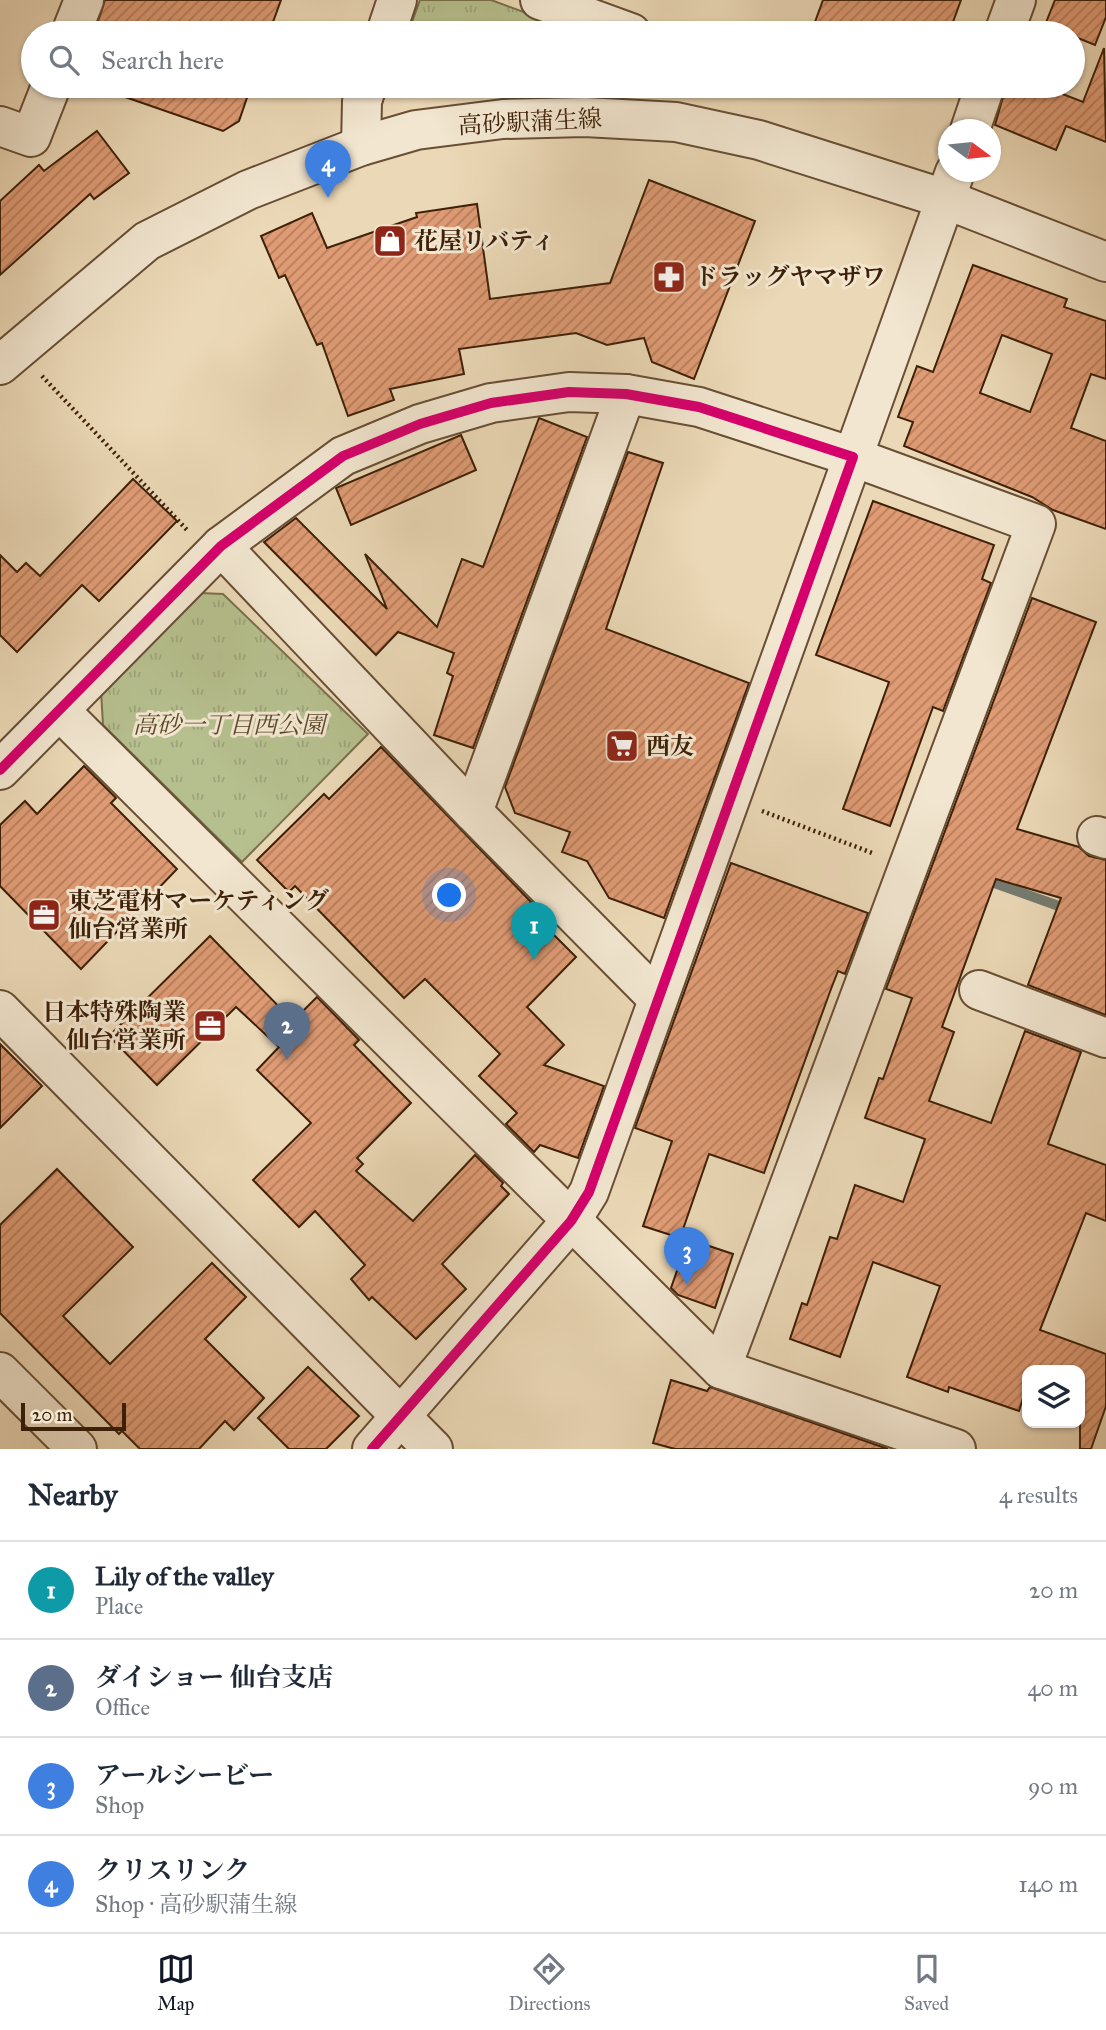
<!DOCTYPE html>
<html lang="en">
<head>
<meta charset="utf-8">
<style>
  body { margin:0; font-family:"IM FELL Great Primer","Noto Serif JP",serif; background:#f6f6f7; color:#1f2937 }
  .controls { position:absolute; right:21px; bottom:21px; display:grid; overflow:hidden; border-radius:14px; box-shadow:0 2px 5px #0004 }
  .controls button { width:63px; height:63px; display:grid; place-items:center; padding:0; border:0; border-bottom:2px solid #e0e1e3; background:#fff; color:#1f2937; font:35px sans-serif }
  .compass { position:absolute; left:938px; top:119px; width:63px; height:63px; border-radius:50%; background:#fff; box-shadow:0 2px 5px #0004; rotate:105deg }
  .scale { position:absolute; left:21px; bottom:18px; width:105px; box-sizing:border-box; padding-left:7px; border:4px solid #3d2008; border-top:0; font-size:19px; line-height:24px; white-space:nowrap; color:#3d2008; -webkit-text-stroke:5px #f2e6d0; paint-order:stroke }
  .you { position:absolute; left:450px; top:896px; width:24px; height:24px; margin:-18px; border:5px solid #fff; border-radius:50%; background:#1a73e8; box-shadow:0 0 0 10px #1a73e833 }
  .badge { display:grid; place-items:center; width:46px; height:46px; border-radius:50%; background:#111827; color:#fff; font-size:23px; font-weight:700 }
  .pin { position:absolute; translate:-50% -58px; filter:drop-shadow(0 2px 4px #0008) }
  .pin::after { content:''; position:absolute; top:37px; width:24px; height:21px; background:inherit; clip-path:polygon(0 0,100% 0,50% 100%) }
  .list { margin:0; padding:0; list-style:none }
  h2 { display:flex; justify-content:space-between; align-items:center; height:91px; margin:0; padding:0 28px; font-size:30px }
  h2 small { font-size:23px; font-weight:400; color:#747a83 }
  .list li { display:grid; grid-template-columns:46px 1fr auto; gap:21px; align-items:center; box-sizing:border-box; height:98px; padding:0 28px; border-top:2px solid #e0e1e3 }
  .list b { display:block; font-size:26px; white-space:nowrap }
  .list p { margin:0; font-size:23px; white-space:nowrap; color:#747a83 }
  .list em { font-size:23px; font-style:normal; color:#747a83 }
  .icon { flex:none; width:38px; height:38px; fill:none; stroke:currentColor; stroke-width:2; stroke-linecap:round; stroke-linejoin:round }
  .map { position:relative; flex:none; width:1106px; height:1449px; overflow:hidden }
  .search { position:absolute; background:#fff; box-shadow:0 2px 5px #0004; left:21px; right:21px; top:21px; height:77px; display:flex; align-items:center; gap:18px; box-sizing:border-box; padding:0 24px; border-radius:38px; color:#747a83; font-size:26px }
  .sheet { height:483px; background:#fff }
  nav { display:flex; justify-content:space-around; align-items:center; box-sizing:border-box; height:98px; border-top:2px solid #e0e1e3; background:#fff; font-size:19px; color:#747a83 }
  nav a { display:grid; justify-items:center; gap:4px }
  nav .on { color:#111827 }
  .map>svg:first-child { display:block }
  .park { fill:url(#park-tufts); stroke:#7a704b; stroke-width:2 }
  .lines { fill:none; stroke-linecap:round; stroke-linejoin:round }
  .stream { stroke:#757b70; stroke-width:10 }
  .building { fill:url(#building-hatch); stroke:#3d2008; stroke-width:2; fill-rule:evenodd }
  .minor-casing { stroke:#684e34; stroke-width:42 }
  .path { stroke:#3d2008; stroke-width:4.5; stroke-dasharray:2 3.5; stroke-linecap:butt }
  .minor { stroke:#f2e6d0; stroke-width:38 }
  .cycleway-casing { stroke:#f2e6d0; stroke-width:15 }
  .cycleway { stroke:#d6006c; stroke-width:10 }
  .labels { text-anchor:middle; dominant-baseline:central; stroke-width:6; stroke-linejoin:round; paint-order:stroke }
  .street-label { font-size:24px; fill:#3d2008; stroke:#f2e6d0 }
  .poi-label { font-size:24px; font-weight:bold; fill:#3d2008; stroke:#f2e6d0; text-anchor:start }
  .park-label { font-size:24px; font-style:italic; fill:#5b482a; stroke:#f2e6d0 }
</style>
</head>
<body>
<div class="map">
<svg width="1106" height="1449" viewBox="0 0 1106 1449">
  <defs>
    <pattern id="park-tufts" width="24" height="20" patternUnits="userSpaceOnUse" patternTransform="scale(1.75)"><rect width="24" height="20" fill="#b6bf8e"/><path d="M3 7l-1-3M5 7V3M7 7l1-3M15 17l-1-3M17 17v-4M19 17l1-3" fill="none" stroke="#9da479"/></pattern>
    <pattern id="building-hatch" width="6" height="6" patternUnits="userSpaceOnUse" patternTransform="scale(1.75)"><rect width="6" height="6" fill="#df9b74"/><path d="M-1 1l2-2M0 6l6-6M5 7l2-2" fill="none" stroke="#b67e5d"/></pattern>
  </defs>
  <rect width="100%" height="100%" fill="#ebd8b6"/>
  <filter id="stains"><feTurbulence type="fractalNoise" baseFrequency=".00286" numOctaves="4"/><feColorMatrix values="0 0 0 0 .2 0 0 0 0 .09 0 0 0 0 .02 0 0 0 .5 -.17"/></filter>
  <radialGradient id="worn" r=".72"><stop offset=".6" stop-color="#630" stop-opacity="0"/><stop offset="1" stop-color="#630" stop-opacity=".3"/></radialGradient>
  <g class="park">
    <polygon points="420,0 491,0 581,33 408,33"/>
    <polygon points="200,593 223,594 368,734 242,862 103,725 101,691"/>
  </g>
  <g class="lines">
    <polyline class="stream" points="983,879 1070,910"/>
  </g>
  <g class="building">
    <polygon points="105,0 281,0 269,33 94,33"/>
    <polygon points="823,0 961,0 949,33 811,33"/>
    <polygon points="1055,0 1106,0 1106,17 1095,45 1073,36 1073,33 1045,25"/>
    <polygon points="1104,48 1106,142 1066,126 1056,150 995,125 1006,86 1042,86 1083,102"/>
    <polygon points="106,86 251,86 239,121 223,131 105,90"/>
    <polygon points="97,131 129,173 94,199 90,194 0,275 0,201 39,165 44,171"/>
    <polygon points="649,180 755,221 694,379 652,362 644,338 607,345 576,333 459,349 464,374 390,389 394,400 348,416 322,343 317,345 285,275 279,278 261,236 312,213 327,248 417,217 416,213 477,204 490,299 610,283"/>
    <path d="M 973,265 L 1067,299 L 1064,307 L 1106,321 L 1106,379 L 1091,374 L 1071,428 L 1106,441 L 1106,529 L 1053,510 L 1032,497 L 904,446 L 913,422 L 898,417 L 917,366 L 933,372 ZM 1002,335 L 1052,354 L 1030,412 L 980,393 Z"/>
    <polygon points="539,418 587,437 473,748 434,735 453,676 447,673 454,653 398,632 376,655 264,542 296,518 387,609 365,554 437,627 462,559 483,567"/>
    <polygon points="461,435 476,470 351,525 336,488"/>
    <polygon points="628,452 663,463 606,629 749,683 664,918 609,898 587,861 562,852 570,832 515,813 505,787"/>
    <polygon points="133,479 177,521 99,601 82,585 17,652 0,635 0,555 17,572 26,563 40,576"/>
    <polygon points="873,501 994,545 982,579 991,583 943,711 933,707 890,826 843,809 889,682 816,655"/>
    <polygon points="1032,598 1096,622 1017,829 1079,847 1089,856 1106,860 1106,1015 1028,985 1061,898 996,879 942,1027 954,1032 929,1101 991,1123 1025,1031 1081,1052 1048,1144 1106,1165 1106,1221 1086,1213 1040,1330 1106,1354 1106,1406 1091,1449 1080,1449 1080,1370 1027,1370 1027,1385 1019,1411 949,1387 948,1392 907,1377 940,1286 873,1262 840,1357 790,1339 802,1303 807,1305 830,1237 837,1239 855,1185 903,1202 925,1139 865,1118 879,1078 883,1079 912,998 886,989"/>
    <polygon points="381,747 531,902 526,907 576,957 527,1007 564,1045 544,1065 604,1086 578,1158 540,1145 534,1152 506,1124 517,1113 479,1076 500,1054 425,979 404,998 295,886 289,892 257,860 324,794 329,799"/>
    <polygon points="84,766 116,798 111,803 177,869 81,969 0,886 0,825 25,801 37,814"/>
    <polygon points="731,863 868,913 845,974 838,971 831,989 764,1173 709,1154 680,1238 643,1226 672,1141 635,1128"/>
    <polygon points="210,936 293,1021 317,997 359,1040 354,1045 411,1103 357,1158 363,1164 356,1171 413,1221 475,1155 503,1183 501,1186 509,1194 442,1264 466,1289 416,1339 372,1297 369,1300 351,1279 365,1265 315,1211 299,1227 253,1180 311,1123 257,1070 279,1047 236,1007 157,1085 109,1036"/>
    <polygon points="0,1044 42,1086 0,1128"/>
    <polygon points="57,1169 133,1247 63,1316 110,1364 212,1263 246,1297 205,1339 264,1398 234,1430 225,1421 199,1449 140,1449 122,1431 119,1434 0,1313 0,1225"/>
    <polygon points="688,1239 733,1254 715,1308 678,1295 671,1288"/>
    <polygon points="308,1367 359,1416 326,1449 289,1449 258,1418"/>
    <polygon points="671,1380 707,1391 710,1387 888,1449 675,1449 653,1443"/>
  </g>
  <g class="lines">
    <defs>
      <g id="minor">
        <polyline points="540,0 631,33"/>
        <polyline points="71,33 84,0"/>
        <polyline points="386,33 397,0"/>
        <polyline points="1004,33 1016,0"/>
        <polyline points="0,126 31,137 51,86"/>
        <polyline points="970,130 985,86"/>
        <polyline points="361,146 362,101 367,86"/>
        <polyline points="0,365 147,241 248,190 361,146 416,130 503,119 585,117 676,122 759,140 945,199 1106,262"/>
        <polyline points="221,546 473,812 656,997"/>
        <polyline points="60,711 721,1369 956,1449"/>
        <polyline points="0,770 221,546 343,456 420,424 491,403 569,392 626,394 699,407 853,457 589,1192 571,1221 372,1449"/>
        <polyline points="473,812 626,394"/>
        <polyline points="1097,836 1106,839"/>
        <polyline points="979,990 1106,1038"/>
        <polyline points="0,1010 433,1449"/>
        <polyline points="721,1369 1036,524 853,457 955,172"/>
        <polyline points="0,1372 77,1449"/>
      </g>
    </defs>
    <use href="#minor" class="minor-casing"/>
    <g class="path">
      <polyline points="42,376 187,530"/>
      <polyline points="762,811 875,854"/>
    </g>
    <use href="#minor" class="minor"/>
    <defs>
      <polyline id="cycleway" points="0,770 221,546 343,456 420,424 491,403 569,392 626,394 699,407 853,457 589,1192 571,1221 372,1449"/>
    </defs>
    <use href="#cycleway" class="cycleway-casing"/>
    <use href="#cycleway" class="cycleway"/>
  </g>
  <defs>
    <symbol id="shop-square" viewBox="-11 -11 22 22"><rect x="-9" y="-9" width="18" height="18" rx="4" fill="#8f2418" stroke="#f2e6d0"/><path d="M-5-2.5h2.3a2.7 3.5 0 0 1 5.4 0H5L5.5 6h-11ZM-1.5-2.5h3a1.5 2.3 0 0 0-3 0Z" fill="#fff"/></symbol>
    <symbol id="pharmacy-square" viewBox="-11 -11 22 22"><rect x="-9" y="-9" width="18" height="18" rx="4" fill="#8f2418" stroke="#f2e6d0"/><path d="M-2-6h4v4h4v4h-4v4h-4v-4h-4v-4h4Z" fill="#fff"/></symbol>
    <symbol id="supermarket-square" viewBox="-11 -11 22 22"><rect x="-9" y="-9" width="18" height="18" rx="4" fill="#8f2418" stroke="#f2e6d0"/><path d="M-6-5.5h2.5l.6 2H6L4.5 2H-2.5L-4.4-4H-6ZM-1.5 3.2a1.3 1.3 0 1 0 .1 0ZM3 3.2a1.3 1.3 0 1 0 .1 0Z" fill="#fff"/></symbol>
    <symbol id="office-square" viewBox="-11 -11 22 22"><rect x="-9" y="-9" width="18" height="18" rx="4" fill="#8f2418" stroke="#f2e6d0"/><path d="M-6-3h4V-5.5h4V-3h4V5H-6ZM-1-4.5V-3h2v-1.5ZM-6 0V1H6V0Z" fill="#fff"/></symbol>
  </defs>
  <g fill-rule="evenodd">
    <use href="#shop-square" x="371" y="222" width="38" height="38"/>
    <use href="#pharmacy-square" x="650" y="258" width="38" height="38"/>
    <use href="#supermarket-square" x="603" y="727" width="38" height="38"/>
    <use href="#office-square" x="25" y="896" width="38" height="38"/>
    <use href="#office-square" x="191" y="1007" width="38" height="38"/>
  </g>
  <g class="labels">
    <g class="street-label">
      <text transform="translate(530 122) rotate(-3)">高砂駅蒲生線</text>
    </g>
    <g class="poi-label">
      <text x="414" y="241">花屋リバティ</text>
      <text x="694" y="277">ドラッグヤマザワ</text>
      <text x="646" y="746">西友</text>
      <text x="68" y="901">東芝電材マーケティング<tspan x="68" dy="28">仙台営業所</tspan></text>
      <text x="186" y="1012" text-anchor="end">日本特殊陶業<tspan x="186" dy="28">仙台営業所</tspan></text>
    </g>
    <g class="park-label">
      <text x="229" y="725">高砂一丁目西公園</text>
    </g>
  </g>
  <rect width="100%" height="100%" filter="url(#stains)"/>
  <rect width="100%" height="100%" fill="url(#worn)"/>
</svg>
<div class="controls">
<button><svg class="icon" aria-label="layers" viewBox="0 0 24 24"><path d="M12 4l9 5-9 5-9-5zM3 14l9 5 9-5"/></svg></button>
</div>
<svg class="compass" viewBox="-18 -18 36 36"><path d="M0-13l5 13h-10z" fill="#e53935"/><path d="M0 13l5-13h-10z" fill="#747a83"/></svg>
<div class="scale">20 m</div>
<div class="you"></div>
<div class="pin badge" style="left:534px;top:960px;background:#0f9aa8">1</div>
<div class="pin badge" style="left:287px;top:1060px;background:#5c6f8a">2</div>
<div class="pin badge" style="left:687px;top:1285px;background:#3f7fe0">3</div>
<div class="pin badge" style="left:328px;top:198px;background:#3f7fe0">4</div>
<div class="search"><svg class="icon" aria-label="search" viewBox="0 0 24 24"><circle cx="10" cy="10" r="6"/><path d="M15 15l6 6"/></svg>Search here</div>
</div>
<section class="sheet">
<h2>Nearby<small>4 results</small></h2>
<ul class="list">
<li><span class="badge" style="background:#0f9aa8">1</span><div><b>Lily of the valley</b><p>Place</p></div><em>20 m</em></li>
<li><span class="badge" style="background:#5c6f8a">2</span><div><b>ダイショー 仙台支店</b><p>Office</p></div><em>40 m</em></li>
<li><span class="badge" style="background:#3f7fe0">3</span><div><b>アールシービー</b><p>Shop</p></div><em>90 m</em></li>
<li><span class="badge" style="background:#3f7fe0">4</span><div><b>クリスリンク</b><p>Shop · 高砂駅蒲生線</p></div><em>140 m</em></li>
</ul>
</section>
<nav>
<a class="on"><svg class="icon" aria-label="map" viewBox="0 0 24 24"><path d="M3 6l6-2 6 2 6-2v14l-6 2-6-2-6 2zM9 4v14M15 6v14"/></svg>Map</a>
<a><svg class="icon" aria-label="directions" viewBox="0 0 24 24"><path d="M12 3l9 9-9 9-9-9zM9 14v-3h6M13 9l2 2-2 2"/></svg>Directions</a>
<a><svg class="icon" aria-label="saved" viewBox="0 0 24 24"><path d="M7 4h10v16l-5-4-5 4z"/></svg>Saved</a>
</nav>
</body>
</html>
